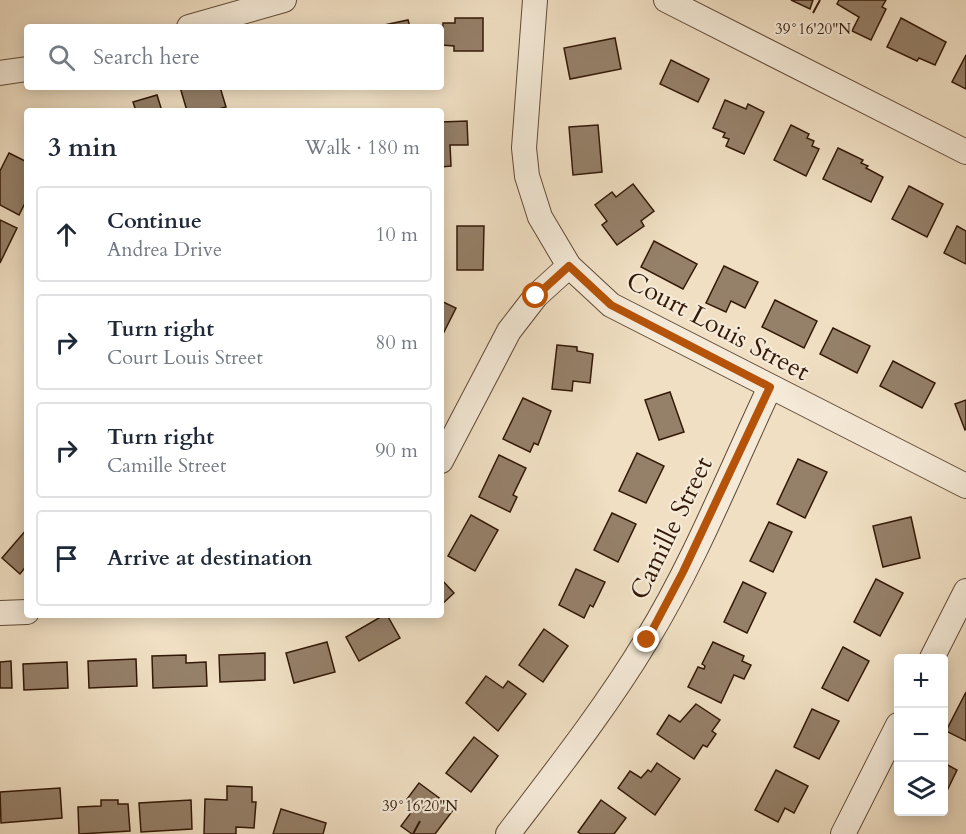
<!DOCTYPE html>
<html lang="en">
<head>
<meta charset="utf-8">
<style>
  body { margin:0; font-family:Cardo,serif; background:#f6f6f7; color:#1f2937 }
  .controls { position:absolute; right:18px; bottom:18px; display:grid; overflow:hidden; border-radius:6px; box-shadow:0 3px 15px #0003 }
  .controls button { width:54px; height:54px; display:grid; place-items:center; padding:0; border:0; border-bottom:2px solid #e0e1e3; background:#fff; color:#1f2937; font:30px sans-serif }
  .stop { position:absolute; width:18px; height:18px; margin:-14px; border:4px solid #b45309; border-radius:50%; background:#fff }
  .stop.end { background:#b45309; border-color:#fff; box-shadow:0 2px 6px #0008 }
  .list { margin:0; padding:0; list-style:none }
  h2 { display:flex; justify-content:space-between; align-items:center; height:78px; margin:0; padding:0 24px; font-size:26px }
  h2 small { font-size:20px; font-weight:400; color:#747a83 }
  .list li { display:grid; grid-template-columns:39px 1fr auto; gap:18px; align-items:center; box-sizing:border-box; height:96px; margin:0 12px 12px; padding:0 12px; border:2px solid #e0e1e3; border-radius:6px }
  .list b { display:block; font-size:22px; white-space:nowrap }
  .list p { margin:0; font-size:20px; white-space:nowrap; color:#747a83 }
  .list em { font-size:20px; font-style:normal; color:#747a83 }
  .icon { flex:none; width:33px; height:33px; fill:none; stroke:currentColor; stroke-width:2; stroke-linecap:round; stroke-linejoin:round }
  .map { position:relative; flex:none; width:966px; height:834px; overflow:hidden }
  .search { position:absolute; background:#fff; box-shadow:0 3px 15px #0003; left:24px; top:24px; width:420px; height:66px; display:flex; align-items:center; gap:15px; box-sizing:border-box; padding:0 21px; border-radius:6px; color:#747a83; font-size:22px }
  .panel { position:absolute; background:#fff; box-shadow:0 3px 15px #0003; left:24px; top:108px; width:420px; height:510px; border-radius:6px }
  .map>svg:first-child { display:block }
  .building { fill:#958069; stroke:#331907; stroke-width:1.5 }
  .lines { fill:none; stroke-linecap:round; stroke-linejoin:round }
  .street-casing { stroke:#624a36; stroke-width:26 }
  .street { stroke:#f5ead8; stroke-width:24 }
  .route { stroke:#b45309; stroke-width:8 }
  .ticks { fill:none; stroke:#331907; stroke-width:2 }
  .labels { text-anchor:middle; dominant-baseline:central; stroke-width:4.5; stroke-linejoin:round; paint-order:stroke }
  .street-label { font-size:26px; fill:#331907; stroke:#f5ead8 }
  .ticks-label { font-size:15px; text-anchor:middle; fill:#331907; stroke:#f5ead8; stroke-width:4.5; stroke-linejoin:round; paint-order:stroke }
</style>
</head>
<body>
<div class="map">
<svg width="966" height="834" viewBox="0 0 966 834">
  <rect width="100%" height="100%" fill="#f0dfc3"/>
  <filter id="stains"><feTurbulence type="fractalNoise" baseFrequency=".00333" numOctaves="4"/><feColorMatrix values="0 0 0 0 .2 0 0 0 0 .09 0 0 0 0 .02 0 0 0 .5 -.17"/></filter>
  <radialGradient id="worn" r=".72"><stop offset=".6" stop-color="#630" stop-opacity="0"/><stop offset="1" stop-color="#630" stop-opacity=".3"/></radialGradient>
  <g class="building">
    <polygon points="791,0 813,0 810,9"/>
    <polygon points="839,0 886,0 882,7 886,9 871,40 852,31 859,17 837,4"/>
    <polygon points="455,18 483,18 483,51 454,51 454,46 442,45 443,23 455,23"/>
    <polygon points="901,18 946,42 935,65 919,58 917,61 887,47"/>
    <polygon points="408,20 410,27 375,27"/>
    <polygon points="615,38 621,69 570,79 564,48"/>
    <polygon points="966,55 966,89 952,82"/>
    <polygon points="671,60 709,79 698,102 660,84"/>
    <polygon points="180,87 220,87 226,107 211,111 187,111"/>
    <polygon points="157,95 162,111 136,111 133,102"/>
    <polygon points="725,100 746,109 748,104 764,112 744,154 726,146 729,139 723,137 725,133 713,128"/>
    <polygon points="467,121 468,145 450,145 451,166 441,167 441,122"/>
    <polygon points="598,125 602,172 573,175 569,127"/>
    <polygon points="791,125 809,134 807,138 814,141 812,146 819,149 806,176 774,160"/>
    <polygon points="838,148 863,160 861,163 868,166 866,168 883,177 871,202 823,179"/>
    <polygon points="9,153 27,162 27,199 19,215 0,205 0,171"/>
    <polygon points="633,184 654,211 641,221 644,226 617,245 602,225 607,221 595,205 612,192 616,197"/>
    <polygon points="909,186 943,204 927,237 892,219"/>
    <polygon points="0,220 17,228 0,263"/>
    <polygon points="457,226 484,226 483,270 457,270"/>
    <polygon points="957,226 966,231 966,264 944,253"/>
    <polygon points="654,241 697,264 683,289 641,267"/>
    <polygon points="724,266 758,282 745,308 731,301 726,312 706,303"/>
    <polygon points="775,300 817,321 804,348 762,327"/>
    <polygon points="441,301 456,308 441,338"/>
    <polygon points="833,328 870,346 857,373 820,354"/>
    <polygon points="557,345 577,347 577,351 593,354 590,383 573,381 572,391 552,389"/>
    <polygon points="893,361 935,383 922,408 880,386"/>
    <polygon points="670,392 684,432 659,440 645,400"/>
    <polygon points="523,398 551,411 538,445 534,443 530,452 503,439"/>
    <polygon points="966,400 966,429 965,430 955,404"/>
    <polygon points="637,453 664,466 646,503 619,491"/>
    <polygon points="499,455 526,468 513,495 517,497 510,512 479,497"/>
    <polygon points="798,459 827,472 805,518 777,504"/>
    <polygon points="612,513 636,524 618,562 594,550"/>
    <polygon points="471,515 498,530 475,571 448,556"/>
    <polygon points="911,517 920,558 883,567 873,526"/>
    <polygon points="769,522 792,532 773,572 750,561"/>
    <polygon points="27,529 27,565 20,574 2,558"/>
    <polygon points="576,569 605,582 593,607 590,605 584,618 559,605"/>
    <polygon points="441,579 454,593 441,605"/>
    <polygon points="876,579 903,593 880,636 854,622"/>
    <polygon points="743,582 766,593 747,633 724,622"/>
    <polygon points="384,615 387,615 400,638 359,661 346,637"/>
    <polygon points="544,629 568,646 543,682 519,665"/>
    <polygon points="327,642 335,672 294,683 286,653"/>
    <polygon points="713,642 744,656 742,661 751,665 744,679 734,675 721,703 688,687 698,667 704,669 705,666 702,664"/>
    <polygon points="843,647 869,661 848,701 822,688"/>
    <polygon points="265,653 265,680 220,682 219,655"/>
    <polygon points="186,655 186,663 206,662 207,686 153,688 152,656"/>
    <polygon points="136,659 137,686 89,688 88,661"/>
    <polygon points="11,661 12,688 0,688 0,662"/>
    <polygon points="67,662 68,688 24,690 23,664"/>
    <polygon points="486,676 503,688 508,681 526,694 498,731 466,703"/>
    <polygon points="966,692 966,741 946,731"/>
    <polygon points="696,704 720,720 712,731 716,734 707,747 703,745 694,759 657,734 669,715 680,722"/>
    <polygon points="812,709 839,721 819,759 794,747"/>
    <polygon points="474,737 498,756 471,792 446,773"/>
    <polygon points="657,763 680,779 655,815 618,788 630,771 641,778 648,770 651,772"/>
    <polygon points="944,763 957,770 944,797"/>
    <polygon points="776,770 808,786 794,813 785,808 778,822 755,810"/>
    <polygon points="419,783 454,809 435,834 412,834 401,826 416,806 407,799"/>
    <polygon points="227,786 252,787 252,802 256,802 254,828 236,827 236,834 204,834 205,799 227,800"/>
    <polygon points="60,788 62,818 1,823 0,792"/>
    <polygon points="101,800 118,800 118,804 128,804 130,831 79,834 78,807 101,806"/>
    <polygon points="191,800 192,829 141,832 139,803"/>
    <polygon points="601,800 626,818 614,834 581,834 578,832"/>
    <polygon points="281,809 326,823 323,834 273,834"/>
  </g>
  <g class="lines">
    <defs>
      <g id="street">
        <polyline points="535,0 524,148 527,176 540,217 569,266 611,305 966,486"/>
        <polyline points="666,0 966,152"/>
        <polyline points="189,27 284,0"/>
        <polyline points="0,73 27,69"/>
        <polyline points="441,461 509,331 536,296 569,266"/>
        <polyline points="0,613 27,612"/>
        <polyline points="932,658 966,591"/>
        <path d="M 508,834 C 556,771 605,709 646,641 C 695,561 730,472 770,387"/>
        <polyline points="843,834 898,725"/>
      </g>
    </defs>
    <use href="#street" class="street-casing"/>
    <use href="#street" class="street"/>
  </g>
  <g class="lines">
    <polyline class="route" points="536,296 569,266 611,305 770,387 683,572 647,640"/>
  </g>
  <path class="ticks" d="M 813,13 L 820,0M 413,834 L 420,821"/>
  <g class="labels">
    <g class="street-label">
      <text transform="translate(718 326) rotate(28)">Court Louis Street</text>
      <text transform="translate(671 528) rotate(-64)">Camille Street</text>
    </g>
  </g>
  <g class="ticks-label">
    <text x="813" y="34">39°16'20"N</text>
    <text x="420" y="811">39°16'20"N</text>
  </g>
  <rect width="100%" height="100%" filter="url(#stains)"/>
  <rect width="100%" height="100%" fill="url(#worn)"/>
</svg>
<div class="controls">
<button>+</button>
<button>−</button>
<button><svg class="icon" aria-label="layers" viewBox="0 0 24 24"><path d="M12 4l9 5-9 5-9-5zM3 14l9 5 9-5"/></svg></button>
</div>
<div class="stop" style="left:536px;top:296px"></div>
<div class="stop end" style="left:647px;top:640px"></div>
<div class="search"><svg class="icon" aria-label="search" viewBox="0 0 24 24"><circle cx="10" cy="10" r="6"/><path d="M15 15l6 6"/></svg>Search here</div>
<section class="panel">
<h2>3 min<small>Walk · 180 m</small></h2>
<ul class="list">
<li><svg class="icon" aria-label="ahead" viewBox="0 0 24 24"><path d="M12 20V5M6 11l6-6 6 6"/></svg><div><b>Continue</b><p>Andrea Drive</p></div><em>10 m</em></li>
<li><svg class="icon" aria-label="right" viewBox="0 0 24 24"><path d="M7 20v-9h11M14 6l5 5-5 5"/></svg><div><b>Turn right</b><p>Court Louis Street</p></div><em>80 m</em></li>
<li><svg class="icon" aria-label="right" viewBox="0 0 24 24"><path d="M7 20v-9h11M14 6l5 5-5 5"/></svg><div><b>Turn right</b><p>Camille Street</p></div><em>90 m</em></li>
<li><svg class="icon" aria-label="arrive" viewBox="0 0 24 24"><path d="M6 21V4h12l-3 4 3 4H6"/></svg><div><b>Arrive at destination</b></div></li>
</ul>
</section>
</div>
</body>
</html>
